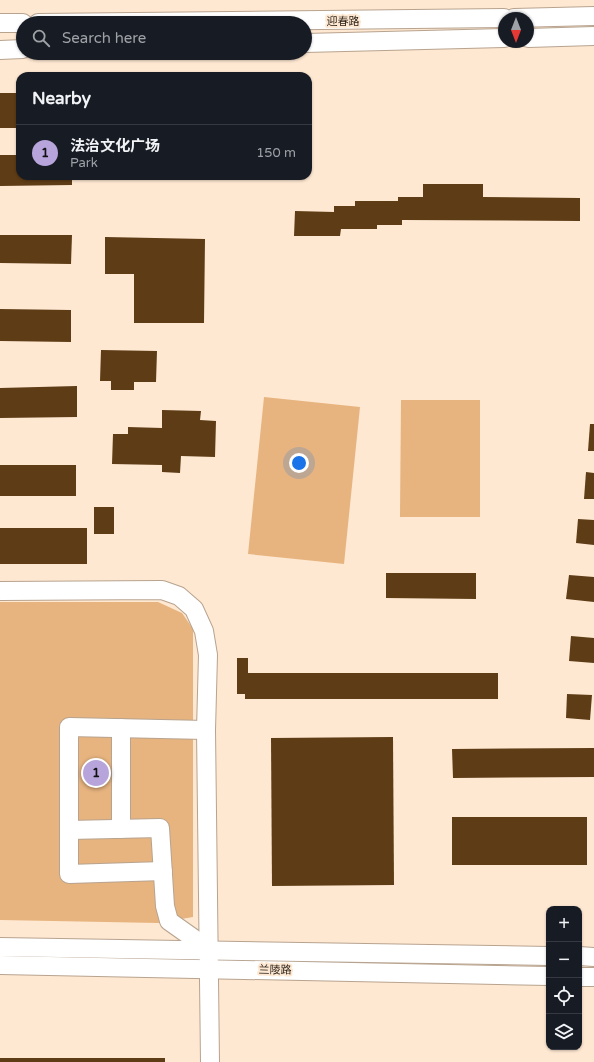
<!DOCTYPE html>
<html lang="en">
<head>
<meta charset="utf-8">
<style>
  body { margin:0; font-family:"Varela Round","Noto Sans SC",sans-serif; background:#242831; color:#f1f3f6 }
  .controls { position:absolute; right:12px; bottom:12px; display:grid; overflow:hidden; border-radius:8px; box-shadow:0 1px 3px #0004 }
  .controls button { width:36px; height:36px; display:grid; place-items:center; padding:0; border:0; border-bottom:1px solid #363941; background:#171b24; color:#f1f3f6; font:20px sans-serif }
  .compass { position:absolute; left:498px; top:12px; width:36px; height:36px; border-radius:50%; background:#171b24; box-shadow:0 1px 3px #0004; rotate:180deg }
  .you { position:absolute; left:299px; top:463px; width:14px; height:14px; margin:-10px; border:3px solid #fff; border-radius:50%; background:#1a73e8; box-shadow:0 0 0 6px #1a73e833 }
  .badge { display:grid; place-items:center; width:26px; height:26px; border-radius:50%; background:#b6a4db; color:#111; font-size:13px; font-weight:700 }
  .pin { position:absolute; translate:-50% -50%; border:2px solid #fff; box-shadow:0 1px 4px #0006 }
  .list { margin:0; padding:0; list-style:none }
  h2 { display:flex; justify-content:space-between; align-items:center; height:52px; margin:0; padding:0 16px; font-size:17px }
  h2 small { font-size:13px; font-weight:400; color:#9ea1a6 }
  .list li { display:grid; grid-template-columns:26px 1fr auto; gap:12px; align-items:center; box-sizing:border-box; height:56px; padding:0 16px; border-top:1px solid #363941 }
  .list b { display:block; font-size:15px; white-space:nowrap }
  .list p { margin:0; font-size:13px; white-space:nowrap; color:#9ea1a6 }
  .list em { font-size:13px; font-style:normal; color:#9ea1a6 }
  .icon { flex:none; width:22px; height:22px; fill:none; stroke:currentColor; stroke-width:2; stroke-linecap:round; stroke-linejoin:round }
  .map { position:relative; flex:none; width:594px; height:1062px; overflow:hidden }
  .search { position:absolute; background:#171b24; box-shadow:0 1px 3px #0004; left:16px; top:16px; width:296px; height:44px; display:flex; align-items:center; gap:10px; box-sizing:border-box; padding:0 14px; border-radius:22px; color:#9ea1a6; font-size:15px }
  .panel { position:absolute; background:#171b24; box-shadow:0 1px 3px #0004; left:16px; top:72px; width:296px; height:108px; border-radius:12px }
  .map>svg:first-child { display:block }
  .green { fill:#e7b47f }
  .building { fill:#5e3c15 }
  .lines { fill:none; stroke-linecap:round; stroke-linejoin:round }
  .minor-casing { stroke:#b8a38f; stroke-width:20 }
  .minor { stroke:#fff; stroke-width:18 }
  .labels { text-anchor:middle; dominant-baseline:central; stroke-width:4; stroke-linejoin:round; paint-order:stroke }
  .street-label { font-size:11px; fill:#231b13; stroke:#fee8d2 }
</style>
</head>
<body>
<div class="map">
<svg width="594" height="1062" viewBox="0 0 594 1062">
  <rect width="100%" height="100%" fill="#fee8d2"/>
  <g class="green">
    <polygon points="264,397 360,407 344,564 248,554"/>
    <polygon points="401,400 480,400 480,517 400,517"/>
    <polygon points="0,602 158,602 182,613 193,629 193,917 158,923 0,920"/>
  </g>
  <g class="building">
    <rect x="0" y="93" width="20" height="35"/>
    <polygon points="0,155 20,155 20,176 72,176 72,185 0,186"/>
    <polygon points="423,184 483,184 483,197 580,198 580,221 402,220 402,225 377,225 377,229 341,229 340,236 294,236 295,211 334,212 334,206 355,206 355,201 398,201 398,197 423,197"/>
    <polygon points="0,235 72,235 71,264 0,263"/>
    <polygon points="105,237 205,239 204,323 134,323 134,274 105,274"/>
    <polygon points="0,309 71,310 71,342 0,341"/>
    <polygon points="101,350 157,351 156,382 134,382 134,390 111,390 111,381 100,381"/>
    <polygon points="77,386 77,417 0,418 0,388"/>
    <polygon points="162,410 201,411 200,420 216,421 215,457 181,456 180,473 162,472 162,465 112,464 113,434 128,434 128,427 162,428"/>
    <polygon points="590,424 594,424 594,451 588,451"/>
    <rect x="0" y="465" width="76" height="31"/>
    <polygon points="586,472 594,473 594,499 584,499"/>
    <rect x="94" y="507" width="20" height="27"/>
    <polygon points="578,519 594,520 594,545 576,543"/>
    <rect x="0" y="528" width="87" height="36"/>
    <polygon points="386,573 476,573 476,599 386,598"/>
    <polygon points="569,575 594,577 594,602 566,599"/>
    <polygon points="571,636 594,638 594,663 569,661"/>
    <polygon points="237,658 248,658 248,673 498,673 498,699 245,699 245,694 237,694"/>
    <polygon points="567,694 592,695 590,720 566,718"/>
    <polygon points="393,737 394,885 272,886 271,738"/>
    <polygon points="594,748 594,777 453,778 452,749"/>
    <rect x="452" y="817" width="135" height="48"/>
    <rect x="0" y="1058" width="165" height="4"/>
  </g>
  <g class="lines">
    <defs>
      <g id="minor">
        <polyline points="514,18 594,16"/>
        <polyline points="0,23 23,23"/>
        <polyline points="38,23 504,18"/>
        <polyline points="528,38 594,36"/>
        <polyline points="305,43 504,38"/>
        <polyline points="0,50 23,49"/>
        <polyline points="0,591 162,590 179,596 194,609 204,631 208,655 206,730 210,1062"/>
        <polyline points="121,728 121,829"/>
        <polyline points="69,830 160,828 165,906 169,921 210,950"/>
        <polyline points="163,871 69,874 69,727 206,730"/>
        <polyline points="0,947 549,956"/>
        <polyline points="579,956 594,957"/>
        <polyline points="0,965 549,976"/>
        <polyline points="579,977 594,977"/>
      </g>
    </defs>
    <use href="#minor" class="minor-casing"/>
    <use href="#minor" class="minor"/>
  </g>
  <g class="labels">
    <g class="street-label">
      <text x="343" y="21">迎春路</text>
      <text transform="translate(275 970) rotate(1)">兰陵路</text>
    </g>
  </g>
</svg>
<div class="controls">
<button>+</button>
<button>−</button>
<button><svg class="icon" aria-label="locate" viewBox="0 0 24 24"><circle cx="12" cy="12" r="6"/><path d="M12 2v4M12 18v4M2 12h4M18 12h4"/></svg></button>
<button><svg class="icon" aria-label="layers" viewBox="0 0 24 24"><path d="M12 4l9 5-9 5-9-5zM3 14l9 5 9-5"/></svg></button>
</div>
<svg class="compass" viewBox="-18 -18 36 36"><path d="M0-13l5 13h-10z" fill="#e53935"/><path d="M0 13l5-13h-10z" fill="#9ea1a6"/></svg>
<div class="you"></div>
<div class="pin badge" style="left:96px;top:773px">1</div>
<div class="search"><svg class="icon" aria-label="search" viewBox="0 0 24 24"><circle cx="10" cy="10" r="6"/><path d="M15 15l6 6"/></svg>Search here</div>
<section class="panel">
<h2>Nearby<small></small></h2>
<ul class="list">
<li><span class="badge">1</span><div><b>法治文化广场</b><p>Park</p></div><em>150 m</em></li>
</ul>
</section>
</div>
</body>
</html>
